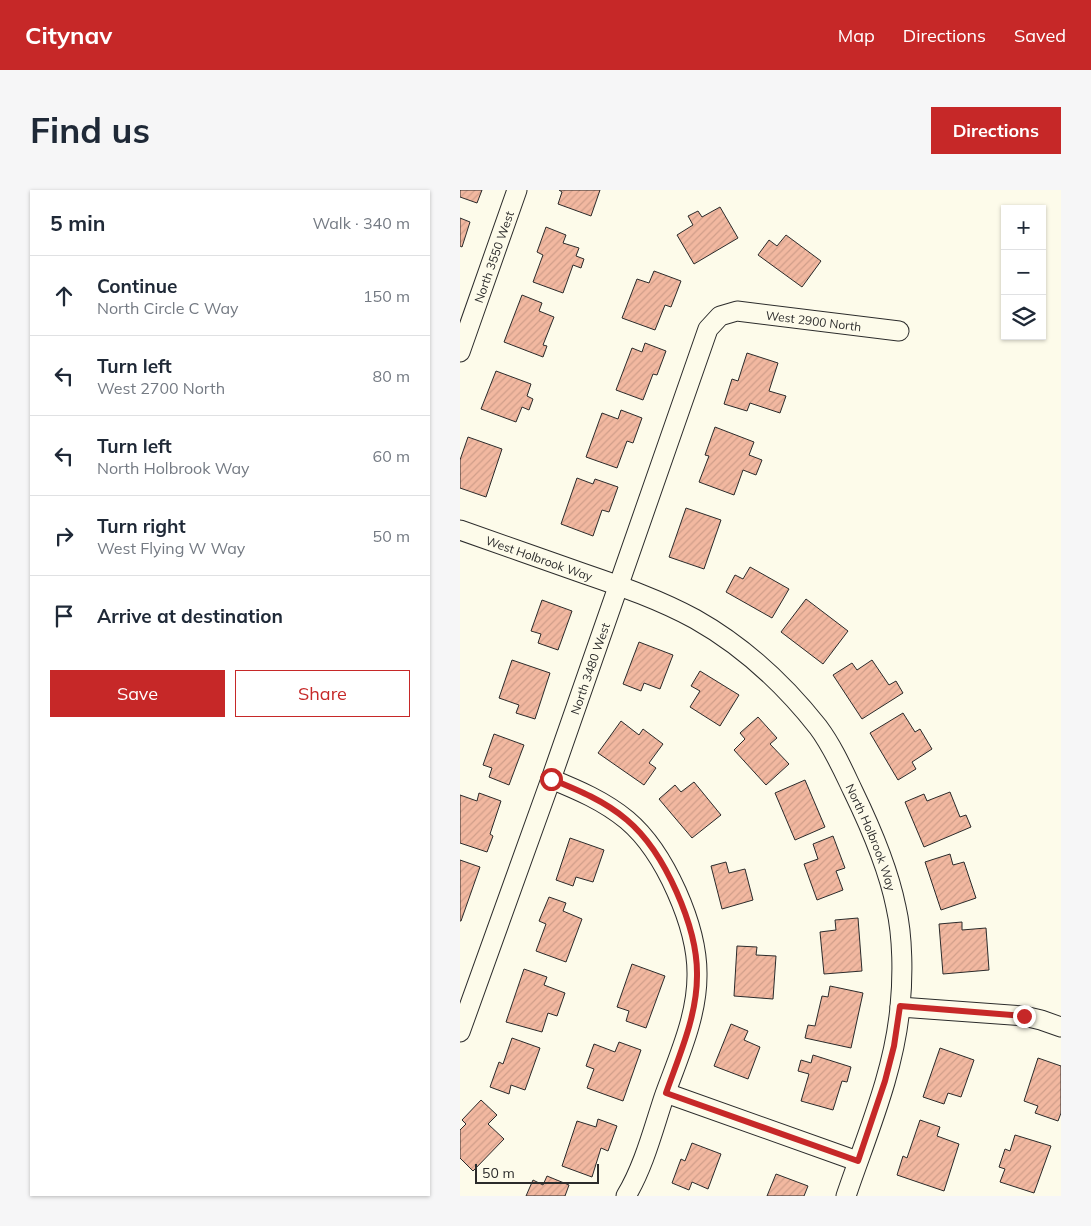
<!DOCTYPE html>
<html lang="en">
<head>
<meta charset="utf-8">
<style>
  body { margin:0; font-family:Mulish,sans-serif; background:#f6f6f7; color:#1f2937 }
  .controls { position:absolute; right:15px; top:15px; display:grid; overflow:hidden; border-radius:0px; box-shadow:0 1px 4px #0004 }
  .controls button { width:45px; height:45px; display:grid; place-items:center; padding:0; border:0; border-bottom:1px solid #e0e1e3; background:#fff; color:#1f2937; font:25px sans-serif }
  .scale { position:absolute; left:15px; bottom:12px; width:124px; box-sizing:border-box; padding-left:5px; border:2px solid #2b2b2b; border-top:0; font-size:14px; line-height:18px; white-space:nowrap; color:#2b2b2b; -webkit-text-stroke:4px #fdfbea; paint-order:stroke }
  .stop { position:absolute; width:15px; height:15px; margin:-11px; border:4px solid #c62828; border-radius:50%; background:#fff }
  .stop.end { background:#c62828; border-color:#fff; box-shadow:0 1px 5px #0008 }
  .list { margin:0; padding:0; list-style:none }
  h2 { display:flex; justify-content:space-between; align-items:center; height:65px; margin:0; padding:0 20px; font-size:21px }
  h2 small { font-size:16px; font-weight:400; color:#747a83 }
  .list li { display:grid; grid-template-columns:32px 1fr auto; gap:15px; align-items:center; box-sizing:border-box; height:80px; padding:0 20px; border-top:1px solid #e0e1e3 }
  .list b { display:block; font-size:19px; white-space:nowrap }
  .list p { margin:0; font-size:16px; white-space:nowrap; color:#747a83 }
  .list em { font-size:16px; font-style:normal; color:#747a83 }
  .actions { display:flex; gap:10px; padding:15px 20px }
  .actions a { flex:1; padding:11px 0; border:1px solid #c62828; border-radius:0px; text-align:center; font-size:18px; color:#c62828 }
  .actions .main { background:#c62828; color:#fff }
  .icon { flex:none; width:28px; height:28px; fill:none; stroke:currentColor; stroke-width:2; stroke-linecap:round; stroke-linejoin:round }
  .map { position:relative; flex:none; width:601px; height:1006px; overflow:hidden; border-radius:0px }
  header { display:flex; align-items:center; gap:30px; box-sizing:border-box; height:70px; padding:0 25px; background:#c62828; color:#fff }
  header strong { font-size:24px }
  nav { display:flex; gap:28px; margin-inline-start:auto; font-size:18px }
  .intro { display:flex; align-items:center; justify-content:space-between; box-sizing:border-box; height:120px; padding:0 30px }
  h1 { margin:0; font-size:35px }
  .button { padding:12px 22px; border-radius:0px; background:#c62828; color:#fff; font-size:18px; font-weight:700 }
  main { display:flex; gap:30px; padding:0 30px }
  aside { flex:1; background:#fff; border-radius:0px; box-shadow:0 1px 4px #0004 }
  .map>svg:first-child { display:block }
  .building { fill:url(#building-hatch); stroke:#2b2b2b }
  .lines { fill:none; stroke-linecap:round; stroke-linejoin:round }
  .minor-casing { stroke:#2b2b2b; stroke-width:21 }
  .minor { stroke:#fdfbea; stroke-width:19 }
  .route { stroke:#c62828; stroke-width:6 }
  .labels { text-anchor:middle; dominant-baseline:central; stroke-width:4; stroke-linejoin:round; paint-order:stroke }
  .street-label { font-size:12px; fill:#2b2b2b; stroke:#fdfbea }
</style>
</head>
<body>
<header>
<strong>Citynav</strong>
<nav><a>Map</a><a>Directions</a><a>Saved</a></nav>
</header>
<div class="intro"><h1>Find us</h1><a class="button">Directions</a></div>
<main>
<aside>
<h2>5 min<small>Walk · 340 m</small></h2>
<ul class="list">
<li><svg class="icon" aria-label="ahead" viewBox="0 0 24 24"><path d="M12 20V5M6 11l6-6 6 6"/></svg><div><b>Continue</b><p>North Circle C Way</p></div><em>150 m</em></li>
<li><svg class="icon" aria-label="left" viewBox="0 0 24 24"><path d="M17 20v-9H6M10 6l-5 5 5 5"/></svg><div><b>Turn left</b><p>West 2700 North</p></div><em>80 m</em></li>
<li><svg class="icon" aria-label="left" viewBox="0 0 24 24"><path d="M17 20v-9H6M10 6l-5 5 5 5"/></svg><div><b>Turn left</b><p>North Holbrook Way</p></div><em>60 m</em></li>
<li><svg class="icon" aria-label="right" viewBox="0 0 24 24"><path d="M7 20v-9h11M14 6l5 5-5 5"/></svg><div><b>Turn right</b><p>West Flying W Way</p></div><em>50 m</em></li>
<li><svg class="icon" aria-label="arrive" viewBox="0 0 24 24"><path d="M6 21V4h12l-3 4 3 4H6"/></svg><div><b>Arrive at destination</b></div></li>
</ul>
<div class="actions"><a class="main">Save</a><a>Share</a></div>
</aside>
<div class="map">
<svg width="601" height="1006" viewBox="0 0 601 1006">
  <defs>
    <pattern id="building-hatch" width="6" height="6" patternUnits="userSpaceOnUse" patternTransform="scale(1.25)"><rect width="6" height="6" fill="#f2b8a0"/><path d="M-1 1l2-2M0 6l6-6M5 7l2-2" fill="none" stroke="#d09e8a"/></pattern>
  </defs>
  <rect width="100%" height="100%" fill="#fdfbea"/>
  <g class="building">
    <polygon points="0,0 22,0 17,13 0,7"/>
    <polygon points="99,0 140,0 131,26 98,14 102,2"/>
    <polygon points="260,17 278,48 234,74 217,45 233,35 228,26 238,21 242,27"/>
    <polygon points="0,28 10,32 2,57 0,56"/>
    <polygon points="86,37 106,45 103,53 119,58 116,66 124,69 121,78 113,75 103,103 73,92 83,65 77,62"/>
    <polygon points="326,45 361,71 342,97 298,65 309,50 317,56"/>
    <polygon points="194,81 221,91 211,117 205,115 195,140 162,128 177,89 189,93"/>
    <polygon points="62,105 82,113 79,121 94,127 83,155 87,156 83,167 44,152"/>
    <polygon points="185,153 206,161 197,185 193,184 183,210 156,200 172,158 182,162"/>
    <polygon points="287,163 318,173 309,201 326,206 320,223 290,213 287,221 264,214 272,189 278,191"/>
    <polygon points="36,181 71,194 67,206 73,209 69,220 62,217 56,232 21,219"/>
    <polygon points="161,220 182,228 173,253 167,251 157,278 126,267 142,223 158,229"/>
    <polygon points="255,237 294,252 289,265 302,270 296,285 283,280 274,305 239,292 249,266 245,265"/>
    <polygon points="8,247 42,259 26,307 0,298 0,270"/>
    <polygon points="117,288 133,294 135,289 158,297 149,322 142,320 133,346 101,334"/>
    <polygon points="226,318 261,330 244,379 209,367"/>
    <polygon points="290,377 329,399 312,428 266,402 275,385 283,389"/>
    <polygon points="346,409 388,441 363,474 321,442"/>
    <polygon points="82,410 112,421 98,460 78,453 81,444 71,441"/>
    <polygon points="179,452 213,465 200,499 184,493 181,501 163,494"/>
    <polygon points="52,470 90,483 75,529 56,523 59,515 39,508"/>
    <polygon points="412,470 429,495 436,491 443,503 402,529 373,485 392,473 397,480"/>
    <polygon points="240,481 279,505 260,536 230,517 240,501 231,496"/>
    <polygon points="443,523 455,542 460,539 472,559 452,572 456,579 438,590 410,543"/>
    <polygon points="298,527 317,548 310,554 329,574 306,595 274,560 285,549 280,543"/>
    <polygon points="161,531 179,545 183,539 203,554 189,573 196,578 184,595 138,563"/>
    <polygon points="34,544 64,555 49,595 29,587 32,578 23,575"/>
    <polygon points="345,590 365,637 335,650 315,603"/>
    <polygon points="234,592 261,625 232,648 199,609 215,595 221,602"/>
    <polygon points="490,602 500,627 506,625 511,637 464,657 445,612 464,604 467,611"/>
    <polygon points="19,603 41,611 30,644 33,646 27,662 0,653 0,605 17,611"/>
    <polygon points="373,646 385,678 376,681 383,700 357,710 344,674 358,669 353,654"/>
    <polygon points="110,648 144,660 133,692 116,687 113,696 96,690"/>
    <polygon points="490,664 493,675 504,672 516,708 481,720 465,672"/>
    <polygon points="0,670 20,677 1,731 0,731"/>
    <polygon points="266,672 269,683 285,679 293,710 262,719 251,676"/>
    <polygon points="89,707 106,713 103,721 122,729 106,772 76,761 86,734 79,731"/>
    <polygon points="398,728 402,781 364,784 360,742 376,740 375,730"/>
    <polygon points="502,732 502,740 526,738 529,780 483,784 479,734"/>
    <polygon points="277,756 297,757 296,765 316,766 313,809 274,806"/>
    <polygon points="172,774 205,786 186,838 166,831 169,821 157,817"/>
    <polygon points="64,779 87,787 84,795 105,803 97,826 88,823 82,842 46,832"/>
    <polygon points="370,796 403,803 391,858 345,848 348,835 355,836 362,806 368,807"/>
    <polygon points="271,834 288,841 284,850 300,857 288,889 254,876"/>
    <polygon points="52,848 80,858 65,900 51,895 49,904 30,897 39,872 43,874"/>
    <polygon points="159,852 181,860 163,911 127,898 134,879 126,876 134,854 155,862"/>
    <polygon points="480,858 514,870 501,907 488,903 484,914 463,907"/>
    <polygon points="353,865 391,877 387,892 382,891 373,920 341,911 349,884 338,881 341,870 351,873"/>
    <polygon points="578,868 601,876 601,923 598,931 575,923 578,916 564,911"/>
    <polygon points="21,910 37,925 28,934 44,949 13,981 0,968 0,940 6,934 2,930"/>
    <polygon points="138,929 157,936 148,961 141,958 132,987 102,976 117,931 136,937"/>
    <polygon points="460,930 480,937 477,946 499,954 484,1001 437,985 443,966 447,968"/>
    <polygon points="555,945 591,956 574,1003 540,992 545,979 539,977 545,959 550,961"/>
    <polygon points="232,953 261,964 248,999 232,992 229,1000 212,993 221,969 225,971"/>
    <polygon points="316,984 348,996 344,1006 307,1006"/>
    <polygon points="87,986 109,995 105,1006 66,1006 73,990 83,995"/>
  </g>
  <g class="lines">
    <defs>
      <g id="minor">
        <path id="s1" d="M 0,162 L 57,0"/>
        <path id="s2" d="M 0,340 C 42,355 83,369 125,384 C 163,397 200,410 235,429 C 283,456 324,494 358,537 C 373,557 383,580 393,601 C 411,638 428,677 436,717 C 443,747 443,787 440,817 C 434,883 407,944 386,1006"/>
        <path d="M 91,589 C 118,600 144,611 167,630 C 205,662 238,737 237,786 C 237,827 218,868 204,907 C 193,940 184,976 166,1006"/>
        <polyline points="440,817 564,826 581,830 601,837"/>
        <path id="s3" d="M 0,842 L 91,589 L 248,139 L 260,126 L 277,121 L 439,141"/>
        <polyline points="206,903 397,971"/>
      </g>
    </defs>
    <use href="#minor" class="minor-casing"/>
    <use href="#minor" class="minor"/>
  </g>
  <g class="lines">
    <path class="route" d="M 91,589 C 118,600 145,611 167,630 C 205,662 238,738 237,786 C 237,826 219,866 206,903 L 398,971 L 425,891 L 434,856 L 440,816 L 564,826"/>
  </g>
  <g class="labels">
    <g class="street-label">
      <text stroke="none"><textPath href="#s1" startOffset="101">North 3550 West</textPath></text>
      <text stroke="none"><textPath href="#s3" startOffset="858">West 2900 North</textPath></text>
      <text stroke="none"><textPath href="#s2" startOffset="84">West Holbrook Way</textPath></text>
      <text stroke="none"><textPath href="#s3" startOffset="386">North 3480 West</textPath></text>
      <text stroke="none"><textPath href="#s2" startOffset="539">North Holbrook Way</textPath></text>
    </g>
  </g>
</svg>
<div class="controls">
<button>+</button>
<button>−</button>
<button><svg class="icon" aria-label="layers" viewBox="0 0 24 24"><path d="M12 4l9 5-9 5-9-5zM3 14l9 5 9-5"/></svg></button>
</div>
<div class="scale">50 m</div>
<div class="stop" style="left:91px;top:589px"></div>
<div class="stop end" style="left:564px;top:826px"></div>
</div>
</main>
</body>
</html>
